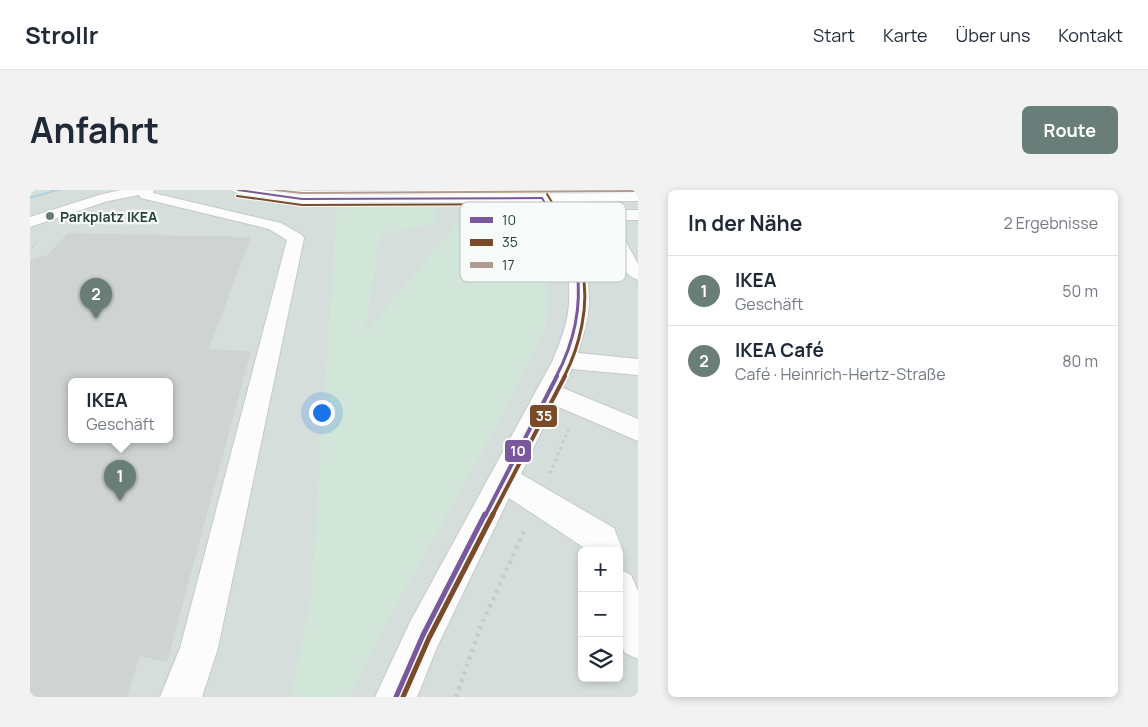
<!DOCTYPE html>
<html lang="de">
<head>
<meta charset="utf-8">
<style>
  body { margin:0; font-family:Manrope,sans-serif; background:#f2f2f3; color:#1f2937 }
  .controls { position:absolute; right:15px; bottom:15px; display:grid; overflow:hidden; border-radius:8px; box-shadow:0 2px 8px #0003 }
  .controls button { width:45px; height:45px; display:grid; place-items:center; padding:0; border:0; border-bottom:1px solid #e0e1e3; background:#fff; color:#1f2937; font:25px sans-serif }
  .you { position:absolute; left:291px; top:222px; width:18px; height:18px; margin:-12px; border:4px solid #fff; border-radius:50%; background:#1a73e8; box-shadow:0 0 0 8px #1a73e833 }
  .badge { display:grid; place-items:center; width:32px; height:32px; border-radius:50%; background:#697e78; color:#fff; font-size:16px; font-weight:700 }
  .pin { position:absolute; translate:-50% -41px; filter:drop-shadow(0 1px 2px #0008) }
  .pin::after { content:''; position:absolute; top:26px; width:18px; height:15px; background:inherit; clip-path:polygon(0 0,100% 0,50% 100%) }
  .popup { position:absolute; left:38px; top:188px; width:105px; height:65px; box-sizing:border-box; display:grid; place-content:center; border-radius:8px; background:#fff; filter:drop-shadow(0 1px 4px #0005); font-size:16px; white-space:nowrap; color:#747a83 }
  .popup b { font-size:19px; color:#1f2937 }
  .popup::after { content:''; position:absolute; left:50%; top:100%; margin-left:-10px; border:10px solid transparent; border-top-color:#fff }
  .list { margin:0; padding:0; list-style:none }
  h2 { display:flex; justify-content:space-between; align-items:center; height:65px; margin:0; padding:0 20px; font-size:21px }
  h2 small { font-size:16px; font-weight:400; color:#747a83 }
  .list li { display:grid; grid-template-columns:32px 1fr auto; gap:15px; align-items:center; box-sizing:border-box; height:70px; padding:0 20px; border-top:1px solid #e0e1e3 }
  .list b { display:block; font-size:19px; white-space:nowrap }
  .list p { margin:0; font-size:16px; white-space:nowrap; color:#747a83 }
  .list em { font-size:16px; font-style:normal; color:#747a83 }
  .icon { flex:none; width:28px; height:28px; fill:none; stroke:currentColor; stroke-width:2; stroke-linecap:round; stroke-linejoin:round }
  .map { position:relative; flex:none; width:608px; height:507px; overflow:hidden; border-radius:8px }
  header { display:flex; align-items:center; gap:30px; box-sizing:border-box; height:70px; padding:0 25px; background:#fff; border-bottom:1px solid #e0e1e3 }
  header strong { font-size:24px }
  nav { display:flex; gap:28px; margin-inline-start:auto; font-size:18px }
  .intro { display:flex; align-items:center; justify-content:space-between; box-sizing:border-box; height:120px; padding:0 30px }
  h1 { margin:0; font-size:35px }
  .button { padding:12px 22px; border-radius:8px; background:#697e78; color:#fff; font-size:18px; font-weight:700 }
  main { display:flex; gap:30px; padding:0 30px }
  aside { flex:1; background:#fff; border-radius:8px; box-shadow:0 2px 8px #0003 }
  .map>svg:first-child { display:block }
  .built { fill:#d6dedb; fill-rule:evenodd }
  .green { fill:#d1e6d8 }
  .lines { fill:none; stroke-linecap:round; stroke-linejoin:round }
  .stream { fill:#a9d4db; fill-rule:evenodd }
  .building { fill:#cfd4d2; fill-rule:evenodd }
  .minor-casing { stroke:#c5cac8; stroke-width:2 }
  .path-far2 { stroke:#c3ccca; stroke-width:2; stroke-dasharray:1 2; stroke-linecap:butt }
  .path-far1 { stroke:#c3ccca; stroke-width:3; stroke-dasharray:2.5 4; stroke-linecap:butt }
  .path { stroke:#c3ccca; stroke-width:4.5; stroke-dasharray:3 5; stroke-linecap:butt }
  .minor { fill:#fcfcfc; fill-rule:evenodd }
  .bus-1-far3-casing { stroke:#f7fbf9; stroke-width:4 }
  .bus-1-far2-casing { stroke:#f7fbf9; stroke-width:6 }
  .bus-1-far1-casing { stroke:#f7fbf9; stroke-width:8 }
  .bus-1-casing { stroke:#f7fbf9; stroke-width:9 }
  .bus-2-far3-casing { stroke:#f7fbf9; stroke-width:4 }
  .bus-2-far2-casing { stroke:#f7fbf9; stroke-width:6 }
  .bus-2-far1-casing { stroke:#f7fbf9; stroke-width:8 }
  .bus-2-casing { stroke:#f7fbf9; stroke-width:9 }
  .bus-3-casing { stroke:#f7fbf9; stroke-width:4 }
  .bus-1-far3 { stroke:#79589c; stroke-width:2 }
  .bus-1-far2 { stroke:#79589c; stroke-width:3 }
  .bus-1-far1 { stroke:#79589c; stroke-width:4 }
  .bus-1 { stroke:#79589c; stroke-width:5 }
  .bus-2-far3 { stroke:#7a4b2a; stroke-width:2 }
  .bus-2-far2 { stroke:#7a4b2a; stroke-width:3 }
  .bus-2-far1 { stroke:#7a4b2a; stroke-width:4 }
  .bus-2 { stroke:#7a4b2a; stroke-width:5 }
  .bus-3 { stroke:#b09b91; stroke-width:2 }
  .poi-dot { fill:#697e78; stroke:#f7fbf9; stroke-width:2 }
  .labels { text-anchor:middle; dominant-baseline:central; stroke-width:4.5; stroke-linejoin:round; paint-order:stroke }
  .far-poi-label { font-size:14px; font-weight:bold; fill:#24423a; stroke:#f7fbf9; text-anchor:start }
  .key { fill:#f7fbf9; stroke:#b8c4c0; stroke-width:1 }
  .key-label { font-size:14px; fill:#24423a }
  .line-badge { stroke:#f7fbf9; stroke-width:2 }
  .badge-label { font-size:14px; text-anchor:middle; font-weight:bold; fill:#fff }
</style>
</head>
<body>
<header>
<strong>Strollr</strong>
<nav><a>Start</a><a>Karte</a><a>Über uns</a><a>Kontakt</a></nav>
</header>
<div class="intro"><h1>Anfahrt</h1><a class="button">Route</a></div>
<main>
<div class="map">
<svg width="608" height="507" viewBox="0 0 608 507">
  <rect width="100%" height="100%" fill="#e8edeb"/>
  <path class="built" d="M 0,0 L 608,0 L 608,507 L 0,507 ZM 41,192 L 139,192 L 139,250 L 41,250 ZM 552,361 L 589,361 L 589,488 L 552,488 Z"/>
  <polygon class="green" points="307,15 406,16 405,33 350,45 335,143 425,36 471,25 506,29 516,61 518,93 516,137 469,231 368,412 318,507 261,507 281,409"/>
  <g class="lines">
    <polygon class="stream" points="23,0 30,0 0,9 0,7"/>
  </g>
  <path class="building" d="M 38,43 L 221,47 L 179,159 L 221,161 L 137,472 L 110,466 L 97,507 L 0,507 L 0,71 L 17,65 ZM 41,192 L 139,192 L 139,250 L 41,250 Z"/>
  <g class="lines">
    <defs>
      <g id="minor">
        <polygon points="91,0 124,0 123,3 251,33 272,45 274,48 188,458 172,507 130,507 150,458 257,50 239,39 111,8 109,5 78,11 0,37 0,27 69,5"/>
        <path d="M 201,0 L 232,0 L 272,5 L 608,3 L 608,11 L 522,12 C 548,46 565,86 557,130 C 555,141 551,152 548,163 L 608,169 L 608,185 L 542,179 L 533,198 L 608,229 L 608,251 L 524,215 L 491,284 L 584,338 L 593,361 L 589,369 L 589,361 L 559,361 L 479,308 L 407,457 L 387,507 L 345,507 L 380,432 L 523,170 C 528,157 534,143 537,129 C 545,86 532,47 508,12 L 272,13 L 208,4 Z"/>
        <path d="M 585,20 L 608,20 L 608,30 L 588,30 L 585,32 L 608,74 L 608,90 C 588,84 577,48 568,30 L 571,27 Z"/>
        <polygon points="589,379 601,385 608,401 608,469 595,463 589,451"/>
      </g>
    </defs>
    <use href="#minor" class="minor-casing"/>
    <polyline class="path-far2" points="0,59 9,51"/>
    <polyline class="path-far1" points="520,283 540,236"/>
    <polyline class="path" points="426,507 450,438 496,337"/>
    <use href="#minor" class="minor"/>
    <defs>
      <g id="bus-1-far3">
        <polyline points="208,0 272,9 512,8"/>
        <polyline points="512,8 537,50 547,81"/>
      </g>
      <path id="bus-1-far2" d="M 526,187 C 544,153 552,118 547,80"/>
      <polyline id="bus-1-far1" points="455,326 527,186"/>
      <polyline id="bus-1" points="366,507 393,445 455,324"/>
      <g id="bus-2-far3">
        <polyline points="517,4 542,46 553,81"/>
        <polyline points="207,6 272,15 512,14"/>
      </g>
      <path id="bus-2-far2" d="M 534,187 C 550,156 560,114 552,80"/>
      <polyline id="bus-2-far1" points="462,326 535,186"/>
      <polyline id="bus-2" points="373,507 399,448 463,324"/>
      <polyline id="bus-3" points="245,0 272,3 608,1"/>
    </defs>
    <use href="#bus-1-far3" class="bus-1-far3-casing"/>
    <use href="#bus-1-far2" class="bus-1-far2-casing"/>
    <use href="#bus-1-far1" class="bus-1-far1-casing"/>
    <use href="#bus-1" class="bus-1-casing"/>
    <use href="#bus-2-far3" class="bus-2-far3-casing"/>
    <use href="#bus-2-far2" class="bus-2-far2-casing"/>
    <use href="#bus-2-far1" class="bus-2-far1-casing"/>
    <use href="#bus-2" class="bus-2-casing"/>
    <use href="#bus-3" class="bus-3-casing"/>
    <use href="#bus-1-far3" class="bus-1-far3"/>
    <use href="#bus-1-far2" class="bus-1-far2"/>
    <use href="#bus-1-far1" class="bus-1-far1"/>
    <use href="#bus-1" class="bus-1"/>
    <use href="#bus-2-far3" class="bus-2-far3"/>
    <use href="#bus-2-far2" class="bus-2-far2"/>
    <use href="#bus-2-far1" class="bus-2-far1"/>
    <use href="#bus-2" class="bus-2"/>
    <use href="#bus-3" class="bus-3"/>
  </g>
  <circle class="poi-dot" cx="20" cy="26" r="5"/>
  <g class="labels">
    <g class="far-poi-label">
      <text x="30" y="26">Parkplatz IKEA</text>
    </g>
  </g>
  <rect x="430" y="12" width="166" height="80" rx="8" class="key"/>
  <rect x="440" y="27" width="23" height="6" fill="#79589c"/>
  <rect x="440" y="49" width="23" height="7" fill="#7a4b2a"/>
  <rect x="440" y="72" width="23" height="6" fill="#b09b91"/>
  <g class="key-label">
    <text x="472" y="35">10</text>
    <text x="472" y="57">35</text>
    <text x="472" y="80">17</text>
  </g>
  <g class="line-badge">
    <rect x="499" y="214" width="29" height="24" rx="5" fill="#7a4b2a"/>
    <rect x="474" y="249" width="28" height="24" rx="5" fill="#79589c"/>
  </g>
  <g class="badge-label">
    <text x="514" y="231">35</text>
    <text x="488" y="266">10</text>
  </g>
</svg>
<div class="controls">
<button>+</button>
<button>−</button>
<button><svg class="icon" aria-label="layers" viewBox="0 0 24 24"><path d="M12 4l9 5-9 5-9-5zM3 14l9 5 9-5"/></svg></button>
</div>
<div class="you"></div>
<div class="pin badge" style="left:90px;top:311px">1</div>
<div class="popup"><b>IKEA</b>Geschäft</div>
<div class="pin badge" style="left:66px;top:129px">2</div>
</div>
<aside>
<h2>In der Nähe<small>2 Ergebnisse</small></h2>
<ul class="list">
<li><span class="badge">1</span><div><b>IKEA</b><p>Geschäft</p></div><em>50 m</em></li>
<li><span class="badge">2</span><div><b>IKEA Café</b><p>Café · Heinrich-Hertz-Straße</p></div><em>80 m</em></li>
</ul>
</aside>
</main>
</body>
</html>
